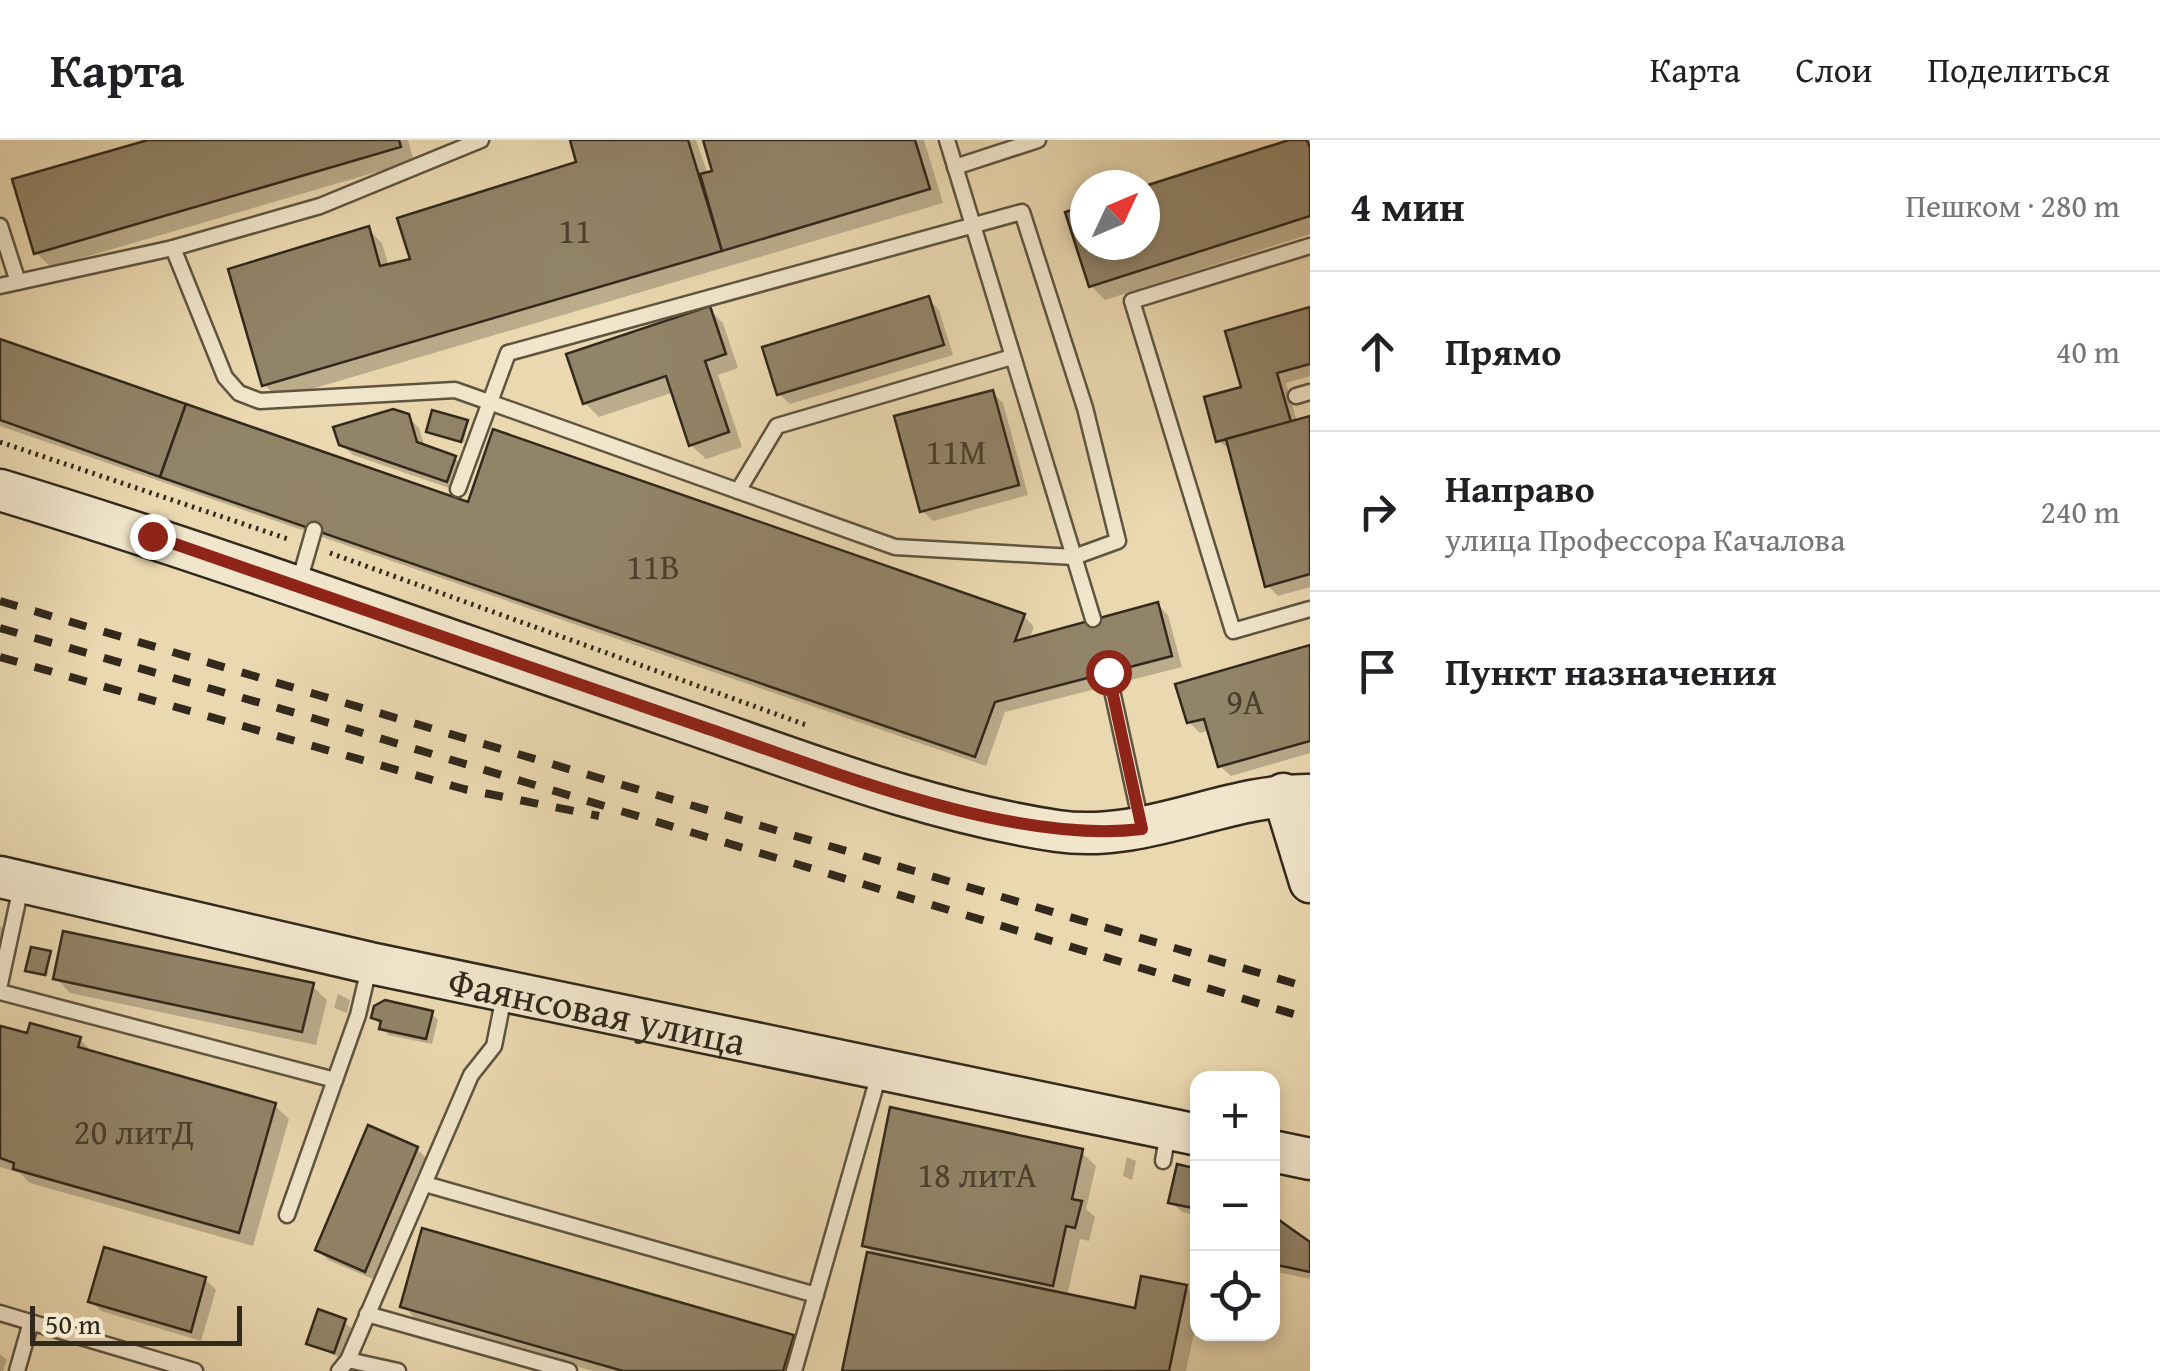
<!DOCTYPE html>
<html lang="ru">
<head>
<meta charset="utf-8">
<style>
  body { margin:0; font-family:"Gentium Book Plus",serif; background:#f2f2f2; color:#202124 }
  .controls { position:absolute; right:30px; bottom:30px; display:grid; overflow:hidden; border-radius:20px; box-shadow:0 5px 15px #0003 }
  .controls button { width:90px; height:90px; display:grid; place-items:center; padding:0; border:0; border-bottom:2px solid #e0e0e0; background:#fff; color:#202124; font:50px sans-serif }
  .compass { position:absolute; left:1070px; top:30px; width:90px; height:90px; border-radius:50%; background:#fff; box-shadow:0 5px 15px #0003; rotate:46deg }
  .scale { position:absolute; left:30px; bottom:25px; width:212px; box-sizing:border-box; padding-left:10px; border:5px solid #32281b; border-top:0; font-size:28px; line-height:35px; white-space:nowrap; color:#32281b; -webkit-text-stroke:8px #f1e6cc; paint-order:stroke }
  .stop { position:absolute; width:30px; height:30px; margin:-22px; border:8px solid #8f2418; border-radius:50%; background:#fff }
  .stop.end { background:#8f2418; border-color:#fff; box-shadow:0 2px 10px #0008 }
  .list { margin:0; padding:0; list-style:none }
  h2 { display:flex; justify-content:space-between; align-items:center; height:130px; margin:0; padding:0 40px; font-size:42px }
  h2 small { font-size:32px; font-weight:400; color:#757577 }
  .list li { display:grid; grid-template-columns:65px 1fr auto; gap:30px; align-items:center; box-sizing:border-box; height:160px; padding:0 40px; border-top:2px solid #e0e0e0 }
  .list b { display:block; font-size:38px; white-space:nowrap }
  .list p { margin:0; font-size:32px; white-space:nowrap; color:#757577 }
  .list em { font-size:32px; font-style:normal; color:#757577 }
  .icon { flex:none; width:55px; height:55px; fill:none; stroke:currentColor; stroke-width:2; stroke-linecap:round; stroke-linejoin:round }
  .map { position:relative; flex:none; width:1310px; height:1231px; overflow:hidden }
  header { display:flex; align-items:center; gap:60px; box-sizing:border-box; height:140px; padding:0 50px; background:#fff; border-bottom:2px solid #e0e0e0 }
  header strong { font-size:48px }
  nav { display:flex; gap:55px; margin-inline-start:auto; font-size:35px }
  main { display:flex }
  aside { flex:1; background:#fff }
  .map>svg:first-child { display:block }
  .shadow { fill:#0003 }
  .building { fill:#928468; stroke:#32281b; stroke-width:2.5 }
  .lines { fill:none; stroke-linecap:round; stroke-linejoin:round }
  .lane-casing { stroke:#605440; stroke-width:19 }
  .secondary-casing { stroke:#32281b; stroke-width:45 }
  .path { stroke:#32281b; stroke-width:5; stroke-dasharray:2.5 5; stroke-linecap:butt }
  .lane { stroke:#f1e6cc; stroke-width:14 }
  .secondary { stroke:#f1e6cc; stroke-width:40 }
  .rail { stroke:#32281b; stroke-width:8; stroke-dasharray:18 18; stroke-linecap:butt }
  .route { stroke:#8f2418; stroke-width:12 }
  .labels { text-anchor:middle; dominant-baseline:central; stroke-width:8; stroke-linejoin:round; paint-order:stroke }
  .number-label { font-size:35px; fill:#4a3f2e }
  .street-label { font-size:40px; fill:#32281b; stroke:#f1e6cc }
</style>
</head>
<body>
<header>
<strong>Карта</strong>
<nav><a>Карта</a><a>Слои</a><a>Поделиться</a></nav>
</header>
<main>
<div class="map">
<svg width="1310" height="1231" viewBox="0 0 1310 1231">
  <rect width="100%" height="100%" fill="#ead8b0"/>
  <filter id="stains"><feTurbulence type="fractalNoise" baseFrequency=".002" numOctaves="4"/><feColorMatrix values="0 0 0 0 .2 0 0 0 0 .09 0 0 0 0 .02 0 0 0 .5 -.17"/></filter>
  <radialGradient id="worn" r=".72"><stop offset=".6" stop-color="#630" stop-opacity="0"/><stop offset="1" stop-color="#630" stop-opacity=".3"/></radialGradient>
  <g class="shadow">
    <polygon points="157,0 408,0 414,21 51,127 36,113"/>
    <polygon points="573,0 696,0 708,35 715,33 706,0 924,0 943,63 278,259 264,244 368,89 382,103 389,127 413,121 579,24"/>
    <polygon points="1298,0 1310,3 1310,94 1105,160 1091,146 1068,74 1085,68 1085,105 1145,105 1145,49"/>
    <polygon points="928,159 939,170 953,215 790,264 779,254"/>
    <polygon points="709,169 723,183 738,228 718,235 742,307 706,319 691,305 674,252 599,277 585,263"/>
    <polygon points="1310,170 1310,236 1286,243 1297,282 1310,279 1310,447 1278,456 1267,445 1231,311 1219,301 1244,249"/>
    <polygon points="0,202 470,365 1024,476 1034,487 1029,499 1158,465 1168,475 1182,527 1005,572 986,626 0,286"/>
    <polygon points="992,252 1003,263 1028,355 933,381 922,371"/>
    <polygon points="408,277 419,288 425,307 455,318 465,329 458,351 353,315 341,304"/>
    <polygon points="467,283 464,303 429,291"/>
    <polygon points="1310,508 1310,613 1231,636 1220,626 1210,590 1200,593 1189,582"/>
    <polygon points="0,786 10,796 0,832"/>
    <polygon points="49,814 48,836 28,830"/>
    <polygon points="56,838 312,846 327,860 316,905 70,853"/>
    <polygon points="338,854 350,860 347,873 334,868"/>
    <polygon points="431,873 438,880 432,904 388,895 374,878"/>
    <polygon points="28,896 79,899 94,913 274,965 289,979 253,1106 30,1043 20,1033 0,1027 0,900"/>
    <polygon points="417,1009 427,1019 375,1140 328,1120 318,1110"/>
    <polygon points="1081,1012 1096,1026 1086,1069 1095,1077 1089,1101 1080,1099 1067,1156 1136,1171 1186,1147 1198,1159 1198,1174 1186,1231 845,1231 876,1116 865,1106"/>
    <polygon points="1127,1017 1136,1021 1132,1040 1123,1036"/>
    <polygon points="1198,1032 1198,1076 1182,1072 1171,1062"/>
    <polygon points="1272,1078 1310,1105 1310,1139 1272,1131"/>
    <polygon points="205,1139 216,1150 201,1201 101,1171 91,1161"/>
    <polygon points="403,1166 792,1197 806,1211 801,1231 593,1231 417,1180"/>
    <polygon points="344,1182 351,1188 340,1218 309,1203"/>
    <polygon points="0,1214 7,1220 3,1231 0,1231"/>
  </g>
  <g class="building">
    <polygon points="148,0 399,0 401,7 34,114 12,39"/>
    <polygon points="570,0 688,0 722,111 262,246 228,129 369,86 380,126 410,119 397,78 576,22"/>
    <polygon points="703,0 915,0 930,49 722,111 700,34 712,31"/>
    <polygon points="1289,0 1307,0 1310,8 1310,76 1089,147 1065,72 1085,66 1085,105 1145,105 1145,46"/>
    <polygon points="929,156 944,205 777,255 762,207"/>
    <polygon points="710,166 726,214 705,221 729,292 689,306 666,236 583,264 566,214"/>
    <polygon points="1310,167 1310,224 1277,233 1291,282 1216,302 1204,257 1241,247 1225,191"/>
    <polygon points="0,199 186,264 160,337 0,280"/>
    <polygon points="993,250 1019,345 920,372 894,276"/>
    <polygon points="186,264 468,362 493,289 1025,474 1015,501 1158,462 1172,516 995,562 975,617 160,337"/>
    <polygon points="393,269 409,274 417,302 456,316 447,342 339,305 333,287"/>
    <polygon points="432,270 468,280 461,302 426,292"/>
    <polygon points="1310,276 1310,434 1265,447 1226,299"/>
    <polygon points="1310,505 1310,601 1218,627 1204,579 1187,583 1175,544"/>
    <polygon points="63,791 314,843 302,892 53,839"/>
    <polygon points="31,807 51,811 45,835 25,831"/>
    <polygon points="385,860 433,871 426,899 379,889 381,881 371,878 374,866"/>
    <polygon points="30,883 81,897 78,907 276,963 239,1093 13,1029 14,1023 0,1018 0,891 1,886 27,893"/>
    <polygon points="890,967 1083,1009 1072,1059 1082,1061 1075,1088 1066,1086 1053,1146 862,1106"/>
    <polygon points="368,985 418,1007 365,1132 315,1110"/>
    <polygon points="1177,1024 1198,1029 1198,1069 1168,1063"/>
    <polygon points="1272,1075 1310,1102 1310,1132 1272,1124"/>
    <polygon points="422,1088 794,1195 783,1231 623,1231 400,1167"/>
    <polygon points="104,1107 206,1137 191,1192 88,1162"/>
    <polygon points="867,1112 1135,1168 1141,1136 1187,1145 1169,1231 842,1231"/>
    <polygon points="318,1169 346,1179 334,1213 306,1204"/>
  </g>
  <g class="lines">
    <defs>
      <g id="lane">
        <polyline points="947,0 1093,479"/>
        <polyline points="955,27 1038,0"/>
        <polyline points="0,86 18,142"/>
        <polyline points="1310,106 1132,161 1233,491 1310,469"/>
        <polyline points="173,108 225,237 239,253 260,261 455,250 489,262 895,407 1074,417 1118,401 1085,268 1022,72 508,213 458,349"/>
        <polyline points="0,146 173,108 320,66 481,0"/>
        <polyline points="1296,256 1310,252"/>
        <polyline points="738,351 777,286 1012,217"/>
        <polyline points="299,442 314,390"/>
        <polyline points="1108,532 1141,683"/>
        <polyline points="0,844 21,747"/>
        <polyline points="0,852 335,940"/>
        <polyline points="1163,1021 1168,993"/>
        <polyline points="425,1044 816,1155"/>
        <polyline points="287,1075 358,875 370,824"/>
        <polyline points="0,1173 195,1231"/>
        <polyline points="367,1174 569,1231"/>
        <polyline points="348,1220 398,1231"/>
        <polyline points="17,1231 31,1182"/>
        <polyline points="339,1231 348,1220 471,935 494,906 504,856"/>
        <polyline points="794,1231 879,934"/>
      </g>
      <g id="secondary">
        <path d="M 0,350 C 225,418 444,499 666,575 C 793,618 924,671 1057,691 C 1145,704 1224,654 1310,655"/>
        <polyline points="1283,654 1310,742"/>
        <path id="s1" d="M 0,737 L 370,823 L 1198,995"/>
        <polyline points="1272,1011 1310,1019"/>
      </g>
    </defs>
    <use href="#lane" class="lane-casing"/>
    <use href="#secondary" class="secondary-casing"/>
    <g class="path">
      <polyline points="0,302 291,400"/>
      <polyline points="330,413 809,586"/>
    </g>
    <use href="#lane" class="lane"/>
    <use href="#secondary" class="secondary"/>
    <g class="rail">
      <polyline points="0,461 1310,848"/>
      <polyline points="0,488 316,579 1310,879"/>
      <polyline points="0,517 464,649 599,676"/>
    </g>
  </g>
  <g class="lines">
    <path class="route" d="M 152,396 C 336,458 519,524 703,587 C 829,630 1011,705 1142,689 L 1108,532"/>
  </g>
  <g class="labels">
    <g class="number-label">
      <text x="575" y="90">11</text>
      <text x="956" y="311">11М</text>
      <text x="653" y="426">11В</text>
      <text x="1245" y="561">9А</text>
      <text x="134" y="991">20 литД</text>
      <text x="977" y="1034">18 литА</text>
    </g>
    <g class="street-label">
      <text stroke="none"><textPath href="#s1" startOffset="612">Фаянсовая улица</textPath></text>
    </g>
  </g>
  <rect width="100%" height="100%" filter="url(#stains)"/>
  <rect width="100%" height="100%" fill="url(#worn)"/>
</svg>
<div class="controls">
<button>+</button>
<button>−</button>
<button><svg class="icon" aria-label="locate" viewBox="0 0 24 24"><circle cx="12" cy="12" r="6"/><path d="M12 2v4M12 18v4M2 12h4M18 12h4"/></svg></button>
</div>
<svg class="compass" viewBox="-18 -18 36 36"><path d="M0-13l5 13h-10z" fill="#e53935"/><path d="M0 13l5-13h-10z" fill="#757577"/></svg>
<div class="scale">50 m</div>
<div class="stop" style="left:1108px;top:532px"></div>
<div class="stop end" style="left:152px;top:396px"></div>
</div>
<aside>
<h2>4 мин<small>Пешком · 280 m</small></h2>
<ul class="list">
<li><svg class="icon" aria-label="ahead" viewBox="0 0 24 24"><path d="M12 20V5M6 11l6-6 6 6"/></svg><div><b>Прямо</b></div><em>40 m</em></li>
<li><svg class="icon" aria-label="right" viewBox="0 0 24 24"><path d="M7 20v-9h11M14 6l5 5-5 5"/></svg><div><b>Направо</b><p>улица Профессора Качалова</p></div><em>240 m</em></li>
<li><svg class="icon" aria-label="arrive" viewBox="0 0 24 24"><path d="M6 21V4h12l-3 4 3 4H6"/></svg><div><b>Пункт назначения</b></div></li>
</ul>
</aside>
</main>
</body>
</html>
